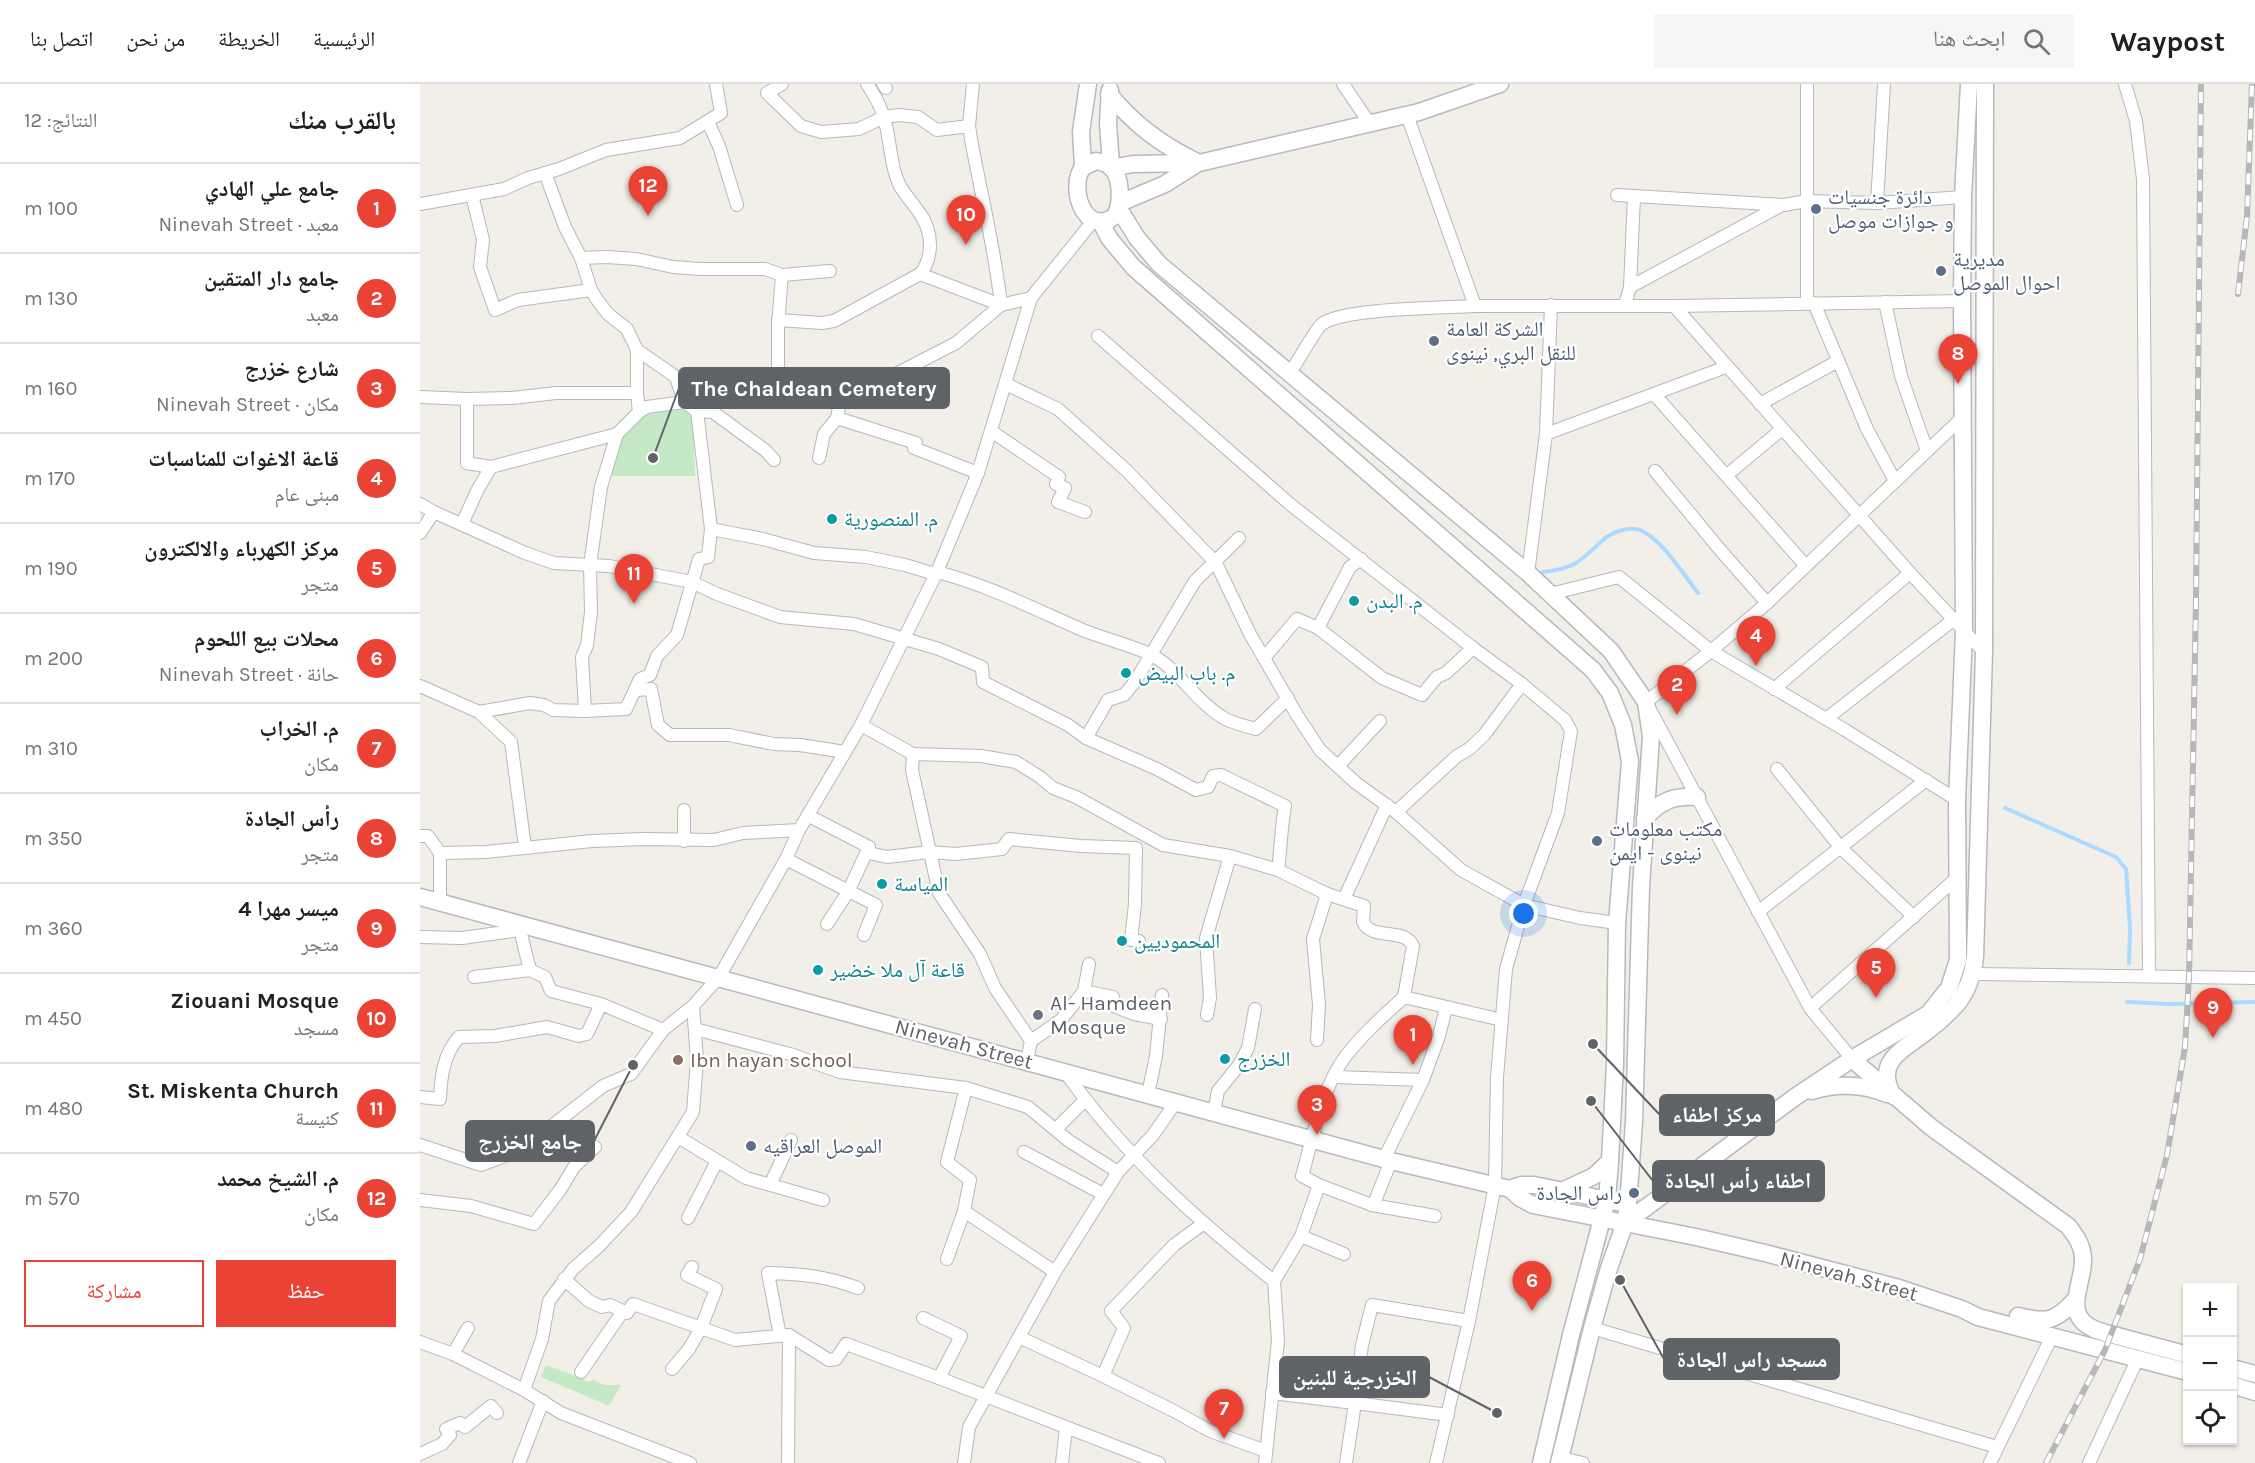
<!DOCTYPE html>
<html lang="ar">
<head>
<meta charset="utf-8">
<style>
  body { margin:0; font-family:Karla,"Noto Naskh Arabic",sans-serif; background:#f6f6f6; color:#202124; direction:rtl }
  .controls { position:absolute; right:18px; bottom:18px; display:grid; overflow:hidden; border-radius:0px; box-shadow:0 2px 4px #0004 }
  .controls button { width:54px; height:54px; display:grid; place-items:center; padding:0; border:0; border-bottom:2px solid #e0e0e0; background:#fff; color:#202124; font:30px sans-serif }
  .you { position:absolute; left:1104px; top:830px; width:21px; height:21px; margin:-15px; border:4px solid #fff; border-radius:50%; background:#1a73e8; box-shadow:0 0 0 9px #1a73e833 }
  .badge { display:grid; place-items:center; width:39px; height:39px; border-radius:50%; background:#ea4335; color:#fff; font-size:20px; font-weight:700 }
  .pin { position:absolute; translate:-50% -50px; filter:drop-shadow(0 2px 3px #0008) }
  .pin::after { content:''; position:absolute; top:32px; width:21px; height:18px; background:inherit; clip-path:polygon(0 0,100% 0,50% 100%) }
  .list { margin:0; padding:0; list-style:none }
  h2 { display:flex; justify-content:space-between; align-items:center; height:78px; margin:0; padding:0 24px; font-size:26px }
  h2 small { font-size:20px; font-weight:400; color:#757577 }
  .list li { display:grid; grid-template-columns:39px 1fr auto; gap:18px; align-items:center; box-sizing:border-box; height:90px; padding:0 24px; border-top:2px solid #e0e0e0 }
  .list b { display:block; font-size:22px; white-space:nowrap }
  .list p { margin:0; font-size:20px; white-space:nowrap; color:#757577 }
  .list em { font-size:20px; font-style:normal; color:#757577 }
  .actions { display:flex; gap:12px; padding:18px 24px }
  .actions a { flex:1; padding:14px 0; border:2px solid #ea4335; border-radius:0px; text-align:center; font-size:21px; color:#ea4335 }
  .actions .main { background:#ea4335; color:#fff }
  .icon { flex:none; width:33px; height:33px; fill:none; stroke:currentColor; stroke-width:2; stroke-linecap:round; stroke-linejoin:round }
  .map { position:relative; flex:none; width:1835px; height:1379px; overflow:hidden; direction:ltr }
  header { display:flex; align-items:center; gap:36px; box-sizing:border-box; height:84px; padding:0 30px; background:#fff; border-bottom:2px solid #e0e0e0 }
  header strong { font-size:28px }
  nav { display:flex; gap:33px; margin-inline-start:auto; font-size:21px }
  .search { width:420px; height:54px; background:#f6f6f6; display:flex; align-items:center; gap:15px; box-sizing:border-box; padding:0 21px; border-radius:0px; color:#757577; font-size:22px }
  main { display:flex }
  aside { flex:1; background:#fff }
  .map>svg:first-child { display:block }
  .green { fill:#c5e8c5 }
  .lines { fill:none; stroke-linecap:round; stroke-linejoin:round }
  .stream { stroke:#aadaff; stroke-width:4 }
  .street-casing { stroke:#b5b8bc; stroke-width:14 }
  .secondary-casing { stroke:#b6babf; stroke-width:19 }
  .street { stroke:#fff; stroke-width:12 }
  .secondary { stroke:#fff; stroke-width:16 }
  .rail-casing { stroke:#b6b7b8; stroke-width:6 }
  .rail { stroke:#fff; stroke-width:4; stroke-dasharray:11; stroke-linecap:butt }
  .service-dot { fill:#5c6f8a; stroke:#fff; stroke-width:2 }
  .culture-dot { fill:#0f9aa8; stroke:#fff; stroke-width:2 }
  .worship-dot { fill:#6b7280; stroke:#fff; stroke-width:2 }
  .education-dot { fill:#8d6e63; stroke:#fff; stroke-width:2 }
  .labels { text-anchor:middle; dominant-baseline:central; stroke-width:4.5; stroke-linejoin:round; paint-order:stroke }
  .service-label { font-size:21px; fill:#4e5e75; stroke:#fff; text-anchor:start }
  .culture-label { font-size:21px; fill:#0d838f; stroke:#fff; text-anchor:start }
  .worship-label { font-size:21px; fill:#5b616d; stroke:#fff; text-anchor:start }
  .street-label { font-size:21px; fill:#5f6368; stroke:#fff }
  .education-label { font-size:21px; fill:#785e54; stroke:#fff; text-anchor:start }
  .leader { fill:none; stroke:#5f6368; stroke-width:2 }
  .callout-dot { fill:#5f6368; stroke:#fff; stroke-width:2 }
  .callout { fill:#5f6368; stroke:#5f6368; stroke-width:2 }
  .callout-label { font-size:22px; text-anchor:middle; font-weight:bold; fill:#fff }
</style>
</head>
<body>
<header>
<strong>Waypost</strong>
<div class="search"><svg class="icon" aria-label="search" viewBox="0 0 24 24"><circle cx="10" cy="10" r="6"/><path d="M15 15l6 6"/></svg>ابحث هنا</div>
<nav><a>الرئيسية</a><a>الخريطة</a><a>من نحن</a><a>اتصل بنا</a></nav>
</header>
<main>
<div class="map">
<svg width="1835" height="1379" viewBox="0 0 1835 1379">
  <rect width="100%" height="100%" fill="#f1efe8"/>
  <g class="green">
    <path d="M 272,323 L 275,392 L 187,392 C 196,361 199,338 235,329 C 248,326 257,328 272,323 Z"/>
    <path d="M 126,1281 C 141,1287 154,1290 168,1298 L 174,1296 L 184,1301 L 201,1301 L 190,1320 L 187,1321 L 121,1293 Z"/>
  </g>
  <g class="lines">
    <g class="stream">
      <path d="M 1123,488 C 1156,484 1160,477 1183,456 C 1192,448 1211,441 1222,447 C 1243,457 1264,491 1278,509"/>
      <polyline points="1585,724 1696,773 1706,785 1710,845 1709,879"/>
      <polyline points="1707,918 1748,920 1835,918"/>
    </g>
    <defs>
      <g id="street">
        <polyline points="362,0 347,9 381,42 401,48 439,45 464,33 479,31 498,33 517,46 549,42"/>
        <polyline points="463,0 466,4"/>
        <polyline points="923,0 950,40"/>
        <polyline points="1705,0 1716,37 1723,95 1729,892"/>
        <polyline points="987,31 1055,222 1254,222 1542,217"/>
        <polyline points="288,38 299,62 317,121"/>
        <polyline points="125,89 145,143 161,174 171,206 178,217 188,230 207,245 217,266 256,293 264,318"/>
        <polyline points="52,111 63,156 60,183 75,226 98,216 171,206"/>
        <polyline points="1197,111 1364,121 1387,117 1457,119 1543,113"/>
        <polyline points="1457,119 1464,0"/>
        <polyline points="0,120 84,105 108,94 139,85 186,66 260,54 301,29 296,0"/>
        <polyline points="161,174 187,173 216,175 253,183 280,185 345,185 362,191 358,241 358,299"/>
        <path d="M 500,190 L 581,221 C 575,165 561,110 551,55 L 549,42 L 553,0"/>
        <polyline points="362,191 410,187"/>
        <polyline points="1210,203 1362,121"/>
        <polyline points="611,214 673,137"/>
        <polyline points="1465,218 1481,292 1507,367"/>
        <polyline points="1394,219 1447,345 1475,397"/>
        <polyline points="1387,220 1387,0"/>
        <polyline points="1205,221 1210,203 1214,112"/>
        <polyline points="1254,222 1490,489 1564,568"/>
        <path d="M 358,236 L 402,239 L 414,237 L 500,190 C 510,179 512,161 508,147 C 504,129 487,116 479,100 C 471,83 471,65 467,46 C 464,29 457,14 447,0"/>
        <polyline points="678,252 871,421 1053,564 1102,600 1145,636 1151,647 1138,729 1104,821 1086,885 1077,993 1075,1101 1049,1237 1016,1379"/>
        <polyline points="217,266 217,309"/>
        <path d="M 869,290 C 876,281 896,244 902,240 C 923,224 1024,224 1055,222"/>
        <polyline points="586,300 638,325 706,386 796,479 830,550 877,631 900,666 936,699 976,728 1041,786 1104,821 1160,834 1197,839"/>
        <polyline points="1234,310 1385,481"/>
        <polyline points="0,313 47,315"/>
        <polyline points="264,318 265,311 286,302 308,298 333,296 422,307 417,334 404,350 399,374"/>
        <polyline points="1340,320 1418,277"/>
        <polyline points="277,327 293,328 346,367 354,376"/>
        <polyline points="417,334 496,359 494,364 558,389"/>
        <polyline points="571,347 639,393 636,400 645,404 638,418 665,428"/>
        <polyline points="197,350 181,403 170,481 171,528 167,561 162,573 165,627 206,625 220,595 230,591 237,572 257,551 279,475 288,473 291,445"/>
        <polyline points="1126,350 1306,283"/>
        <polyline points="71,383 47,379 47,315 92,314 136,309 217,309 219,328"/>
        <polyline points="1235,387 1301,467 1347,519"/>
        <polyline points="1307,391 1362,345"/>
        <polyline points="0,420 14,428 105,469 134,479 189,482 272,498 297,510 360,533 434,540 519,565 562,583 563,598 648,641 666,654"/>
        <polyline points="42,440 58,405 71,383 197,350 219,328 227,323 264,318 277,327 291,445 343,455 394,469 446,473 485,481 515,490"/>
        <polyline points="0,449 14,428"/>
        <path d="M 819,454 L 775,497 L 714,599 L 704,611 L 688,616 L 666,654 L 737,685 L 776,706 L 788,703 L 793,692 L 801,691 L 865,722 C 861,743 861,764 858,786 L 907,810 L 944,822 L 943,838 C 952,857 985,843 993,862 L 984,913"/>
        <path d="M 517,488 C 568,501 616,526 665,547 C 686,555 709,561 730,570 C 759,585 774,616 802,633 C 811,639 825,642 836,645 L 868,614"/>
        <polyline points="1108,489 1126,350 1131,221"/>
        <polyline points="1130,510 1199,493 1291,567 1425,646 1537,716"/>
        <polyline points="898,544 962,594 1002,611 1017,593 1026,589 1053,564"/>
        <polyline points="844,574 877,535 898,544 930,483 941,475"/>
        <polyline points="0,602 59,628"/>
        <polyline points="1354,605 1490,489"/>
        <polyline points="216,606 231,605 238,641 250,651 309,651 354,660 380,661 425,668"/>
        <polyline points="1406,635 1533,536"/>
        <polyline points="441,641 493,670 561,672 596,678 620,693 633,704 656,713 743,761 810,772 858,786"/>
        <polyline points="493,670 492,686 519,809 560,870 575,904 611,957 607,977"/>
        <polyline points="918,682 960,637"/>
        <polyline points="1357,685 1421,764 1494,833"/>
        <polyline points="264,726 264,757"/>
        <polyline points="976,728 1037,672 1049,665 1064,651 1102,600"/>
        <polyline points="389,732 449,763 449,769 467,773 509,768 536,770 582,765 589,755 661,762 716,764 715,820 711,856 719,857"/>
        <polyline points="0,752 8,752 20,769"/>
        <polyline points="105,763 91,658 59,628 110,619 124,621 133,626 165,627"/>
        <polyline points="366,775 456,821 444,851"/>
        <polyline points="924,815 967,721"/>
        <polyline points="20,819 20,769 66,768 172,757 223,755 294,756 323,749 379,746"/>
        <polyline points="1338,828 1506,696"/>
        <polyline points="407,840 428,808 449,763"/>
        <polyline points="105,842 100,846 110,886"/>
        <polyline points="0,853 42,854 100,846"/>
        <polyline points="1553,890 1835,894"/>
        <polyline points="54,893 110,886 125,893 131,907 181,920"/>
        <polyline points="664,907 693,913 691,921 714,930 741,935"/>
        <polyline points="1390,924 1538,793"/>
        <polyline points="787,931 790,914 786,854 810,772"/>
        <polyline points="275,945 370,970 420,988 546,1004 608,1023 649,1057 698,1088"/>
        <polyline points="897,956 899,921 893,855 907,810"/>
        <polyline points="611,957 641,936 664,907 669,880"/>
        <polyline points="1432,975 1390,924 1226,618 1291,567 1347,519 1544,332"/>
        <path d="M 645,988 C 703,1069 776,1136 854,1197 L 858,1257 L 845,1379"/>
        <polyline points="914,993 1003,996 964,1075"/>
        <polyline points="1003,996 1019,952 1026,924"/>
        <polyline points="728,1010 736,972 742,911"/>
        <path d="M 0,1013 L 20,1015 C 21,993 23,971 39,953 L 75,952 L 127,943 L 159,952 L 167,950 L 181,920 L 243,946"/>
        <polyline points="794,1028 798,1007 819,981 828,964 835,925"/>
        <polyline points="636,1045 665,1016"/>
        <polyline points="258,1053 326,1094 403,1116"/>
        <polyline points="0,1061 61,1081 101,1066 183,1002 211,990 243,946 273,922 299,893 366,775 379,746 441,641 517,488 558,389 611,214 581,221 536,259 441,308 422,307"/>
        <polyline points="604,1068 683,1110"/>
        <polyline points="350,1101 371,1056"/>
        <polyline points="899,1101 952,1121 955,1117 971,1077"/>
        <polyline points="0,1116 51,1122 114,1140 140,1106 154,1083 175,1063"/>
        <polyline points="952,1121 1015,1132"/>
        <polyline points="544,1127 550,1096 527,1078 546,1004"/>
        <polyline points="268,1134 297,1077"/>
        <polyline points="881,1152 924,1170"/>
        <polyline points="527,1175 544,1127 635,1188"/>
        <polyline points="144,1195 169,1217 182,1223 190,1221 207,1229 213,1220 315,1256 369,1251 409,1276 416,1275 426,1260 519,1294 739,1379"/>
        <path d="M 854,1197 L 881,1152 L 899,1101 L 882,1092 C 893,1053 901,1006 925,973 C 942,951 963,932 984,913 L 1082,936"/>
        <polyline points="503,1234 541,1252 519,1294"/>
        <polyline points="1172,1244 1577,1363"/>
        <path d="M 360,1252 L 348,1189 C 383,1190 405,1192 438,1204"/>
        <polyline points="599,1253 683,1292 704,1244 691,1227 754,1161 784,1139"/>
        <polyline points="0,1258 33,1270 104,1306 141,1329 270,1379"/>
        <polyline points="33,1270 48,1244"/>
        <polyline points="252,1285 269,1265 281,1244 296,1205 267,1191 272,1183"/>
        <polyline points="161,1288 203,1227"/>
        <polyline points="683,1292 754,1327 790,1347 846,1367"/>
        <polyline points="104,1306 122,1255 129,1217 153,1185 179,1162 211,1128 273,1028 277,976 273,922"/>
        <polyline points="852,1309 935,1319 942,1261 952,1221 1049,1237"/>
        <polyline points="0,1370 22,1360 30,1351 26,1345 40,1339 45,1343 71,1322 77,1329"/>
        <polyline points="1140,1374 1163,1379"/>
        <polyline points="99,1379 123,1317"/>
        <polyline points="368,1379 369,1251"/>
        <polyline points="544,1379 549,1343 635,1188 698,1088 733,1051 756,1018"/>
        <polyline points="642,1379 646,1344"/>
        <polyline points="926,1379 935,1319 1028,1331"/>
        <polyline points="1570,1379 1632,1252"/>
        <polyline points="1669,1379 1718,1274"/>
      </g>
      <g id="secondary">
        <polyline points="690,6 688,39 691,82"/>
        <path d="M 689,10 C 714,40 740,60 775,77"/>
        <path d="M 676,77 C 681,78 686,79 690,82 C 702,92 702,120 695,132 C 664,154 648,103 663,83 Z"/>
        <polyline points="663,83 661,48 668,0"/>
        <polyline points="691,84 713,80 779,79 999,28 1080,0"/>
        <polyline points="700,119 745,100 778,79"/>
        <polyline points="699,125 717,154 739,180 1108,489 1191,567 1226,618 1231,652 1221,803 1214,1038 1208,1121 1205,1139 1189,1184 1172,1244 1139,1379"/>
        <polyline points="681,138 689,154 713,183 1173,586 1190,609 1203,641 1210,677 1197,839 1195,980 1190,1077 1187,1116 1151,1251 1121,1379"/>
        <path d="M 1225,735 C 1239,717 1255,711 1277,713"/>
        <polyline points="0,813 971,1077 1090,1105 1100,1114 1113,1121 1276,1153 1345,1169 1479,1204 1542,1225 1558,1233 1768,1288"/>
        <path d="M 1432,975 L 1512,1044 L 1648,1142 C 1656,1152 1663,1162 1663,1175 C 1664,1200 1641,1230 1674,1245 C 1682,1249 1692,1250 1701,1253 C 1723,1259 1745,1265 1768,1271"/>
        <path d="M 1392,1007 C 1416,999 1443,1000 1467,1010"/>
        <path d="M 1473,1012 C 1454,977 1483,966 1506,948 C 1517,940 1528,930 1537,920 C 1548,906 1553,891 1555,873 L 1564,568 L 1565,0"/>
        <polyline points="1090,1105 1101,1101 1114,1101 1197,1118"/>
        <polyline points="1144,1106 1174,1092 1190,1077"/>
        <polyline points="1205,1139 1375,1013 1432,975 1508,930 1529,904 1538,876 1537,716 1544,547 1542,217 1543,113 1549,0"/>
        <path d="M 1598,1232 C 1628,1239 1635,1238 1656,1215"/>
        <polyline points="1812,1284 1835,1290"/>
        <polyline points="1812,1301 1835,1308"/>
      </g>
    </defs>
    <use href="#street" class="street-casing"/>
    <use href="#secondary" class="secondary-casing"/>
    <use href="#street" class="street"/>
    <use href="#secondary" class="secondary"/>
    <defs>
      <g id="rail">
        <polyline points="1818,210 1827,132 1832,0"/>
        <polyline points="1626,1379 1685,1266 1720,1175 1747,1071 1765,963 1769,893 1776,517 1781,0"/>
      </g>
    </defs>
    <use href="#rail" class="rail-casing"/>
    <use href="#rail" class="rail"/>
  </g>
  <g class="service-dot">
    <circle cx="1396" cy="125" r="6"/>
    <circle cx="1521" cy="187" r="6"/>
    <circle cx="1014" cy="257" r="6"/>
    <circle cx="1177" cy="757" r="6"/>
    <circle cx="331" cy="1062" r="6"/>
    <circle cx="1214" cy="1109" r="6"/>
  </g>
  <g class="culture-dot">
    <circle cx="412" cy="435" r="6"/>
    <circle cx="934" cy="517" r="6"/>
    <circle cx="706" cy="589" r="6"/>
    <circle cx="462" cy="800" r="6"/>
    <circle cx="702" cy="857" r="6"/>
    <circle cx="398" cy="886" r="6"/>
    <circle cx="805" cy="975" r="6"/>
  </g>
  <circle class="worship-dot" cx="618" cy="931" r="6"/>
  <circle class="education-dot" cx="258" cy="976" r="6"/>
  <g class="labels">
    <g class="service-label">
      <text x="1408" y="113">دائرة جنسيات<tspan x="1408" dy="24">و جوازات موصل</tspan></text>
      <text x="1533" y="175">مديرية<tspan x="1533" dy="24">احوال الموصل</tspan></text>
      <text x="1026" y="245">الشركة العامة<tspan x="1026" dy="24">للنقل البري, نينوى</tspan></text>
      <text x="1189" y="745">مكتب معلومات<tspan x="1189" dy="24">نينوى - ايمن</tspan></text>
      <text x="343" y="1062">الموصل العراقيه</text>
      <text x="1202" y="1109" text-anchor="end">راس الجادة</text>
    </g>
    <g class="culture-label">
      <text x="424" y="435">م. المنصورية</text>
      <text x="946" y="517">م. البدن</text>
      <text x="718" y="589">م. باب البيض</text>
      <text x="474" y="800">المياسة</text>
      <text x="714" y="857">المحموديين</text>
      <text x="410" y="886">قاعة آل ملا خضير</text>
      <text x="817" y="975">الخزرج</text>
    </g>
    <g class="worship-label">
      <text x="630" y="919">Al- Hamdeen<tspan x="630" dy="24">Mosque</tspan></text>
    </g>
    <g class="street-label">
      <text transform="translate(544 960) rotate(15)">Ninevah Street</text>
      <text transform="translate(1429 1192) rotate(15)">Ninevah Street</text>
    </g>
    <g class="education-label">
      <text x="270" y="976">Ibn hayan school</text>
    </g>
  </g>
  <path class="leader" d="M233 374L259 304M1173 960L1240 1031M213 981L174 1057M1171 1017L1233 1097M1200 1196L1244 1275M1077 1329L1009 1293"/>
  <g class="callout-dot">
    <circle cx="233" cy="374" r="6"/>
    <circle cx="1173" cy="960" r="6"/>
    <circle cx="213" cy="981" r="6"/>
    <circle cx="1171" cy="1017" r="6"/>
    <circle cx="1200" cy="1196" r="6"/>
    <circle cx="1077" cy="1329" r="6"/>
  </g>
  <g class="callout">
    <rect x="259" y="284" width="270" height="40" rx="6"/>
    <rect x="1240" y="1011" width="114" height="40" rx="6"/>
    <rect x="46" y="1037" width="128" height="40" rx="6"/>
    <rect x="1233" y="1077" width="171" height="40" rx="6"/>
    <rect x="1244" y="1255" width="175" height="40" rx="6"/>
    <rect x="860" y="1273" width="149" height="40" rx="6"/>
  </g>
  <g class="callout-label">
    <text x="394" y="312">The Chaldean Cemetery</text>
    <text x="1297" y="1038">مركز اطفاء</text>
    <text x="110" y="1065">جامع الخزرج</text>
    <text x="1318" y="1104">اطفاء رأس الجادة</text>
    <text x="1332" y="1283">مسجد راس الجادة</text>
    <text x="935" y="1301">الخزرجية للبنين</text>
  </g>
</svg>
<div class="controls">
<button>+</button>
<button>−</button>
<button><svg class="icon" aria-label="locate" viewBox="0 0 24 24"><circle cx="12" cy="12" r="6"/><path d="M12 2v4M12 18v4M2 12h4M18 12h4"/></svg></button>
</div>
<div class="you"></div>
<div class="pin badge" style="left:993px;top:981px">1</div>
<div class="pin badge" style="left:1257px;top:631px">2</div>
<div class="pin badge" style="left:897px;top:1051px">3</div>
<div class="pin badge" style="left:1336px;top:582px">4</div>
<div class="pin badge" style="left:1456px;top:914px">5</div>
<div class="pin badge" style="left:1112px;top:1227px">6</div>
<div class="pin badge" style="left:804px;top:1355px">7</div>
<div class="pin badge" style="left:1538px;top:300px">8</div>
<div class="pin badge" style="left:1793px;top:954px">9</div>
<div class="pin badge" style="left:546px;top:161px">10</div>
<div class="pin badge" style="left:214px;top:520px">11</div>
<div class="pin badge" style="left:228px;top:132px">12</div>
</div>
<aside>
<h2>بالقرب منك<small>النتائج: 12</small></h2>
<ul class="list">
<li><span class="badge">1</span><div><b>جامع علي الهادي</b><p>معبد · Ninevah Street</p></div><em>100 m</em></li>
<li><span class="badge">2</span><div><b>جامع دار المتقين</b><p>معبد</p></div><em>130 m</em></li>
<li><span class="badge">3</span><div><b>شارع خزرج</b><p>مكان · Ninevah Street</p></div><em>160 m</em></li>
<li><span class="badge">4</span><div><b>قاعة الاغوات للمناسبات</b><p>مبنى عام</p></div><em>170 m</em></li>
<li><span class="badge">5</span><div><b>مركز الكهرباء والالكترون</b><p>متجر</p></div><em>190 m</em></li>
<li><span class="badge">6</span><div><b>محلات بيع اللحوم</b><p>حانة · Ninevah Street</p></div><em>200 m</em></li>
<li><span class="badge">7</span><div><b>م. الخراب</b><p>مكان</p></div><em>310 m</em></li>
<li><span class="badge">8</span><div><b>رأس الجادة</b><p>متجر</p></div><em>350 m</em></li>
<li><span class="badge">9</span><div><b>ميسر مهرا 4</b><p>متجر</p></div><em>360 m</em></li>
<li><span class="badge">10</span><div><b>Ziouani Mosque</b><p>مسجد</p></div><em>450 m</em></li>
<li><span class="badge">11</span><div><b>St. Miskenta Church</b><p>كنيسة</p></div><em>480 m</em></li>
<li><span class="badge">12</span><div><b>م. الشيخ محمد</b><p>مكان</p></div><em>570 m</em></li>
</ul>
<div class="actions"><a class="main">حفظ</a><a>مشاركة</a></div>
</aside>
</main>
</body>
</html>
